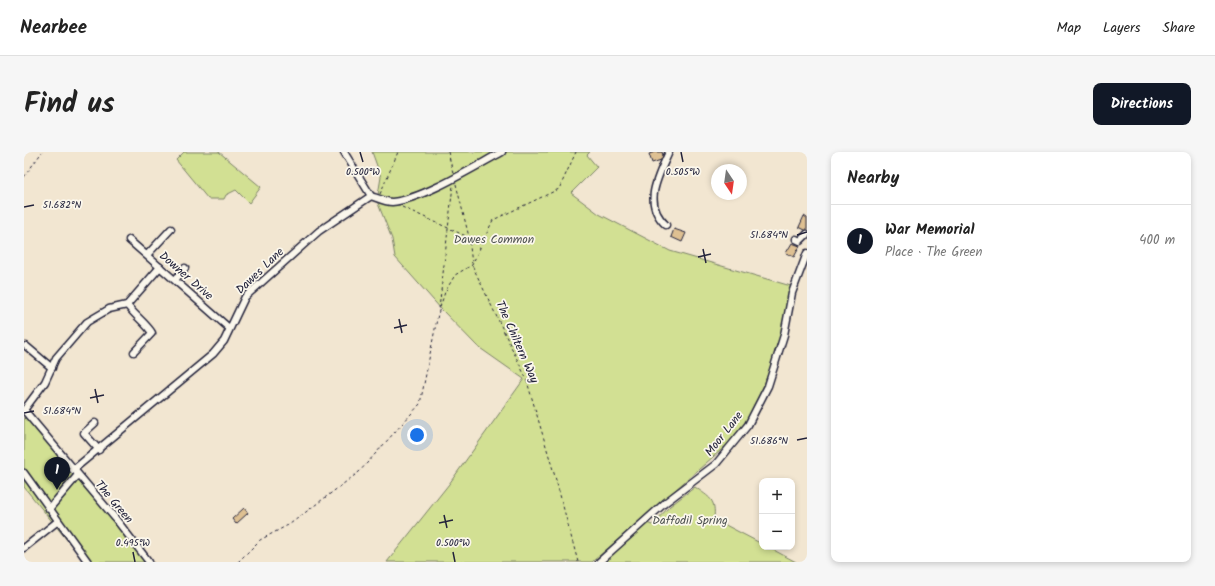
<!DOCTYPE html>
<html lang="en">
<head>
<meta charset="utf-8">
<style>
  body { margin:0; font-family:Kalam,sans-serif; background:#f6f6f6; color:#222 }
  .controls { position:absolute; right:12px; bottom:12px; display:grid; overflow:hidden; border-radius:8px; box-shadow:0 2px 6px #0003 }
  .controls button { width:36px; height:36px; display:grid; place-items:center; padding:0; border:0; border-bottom:1px solid #e0e0e0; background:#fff; color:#222; font:20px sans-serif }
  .compass { position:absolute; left:687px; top:12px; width:36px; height:36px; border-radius:50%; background:#fff; box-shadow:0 2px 6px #0003; rotate:167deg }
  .you { position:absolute; left:393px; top:283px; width:14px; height:14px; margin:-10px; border:3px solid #fff; border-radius:50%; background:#1a73e8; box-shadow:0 0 0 6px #1a73e833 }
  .badge { display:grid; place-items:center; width:26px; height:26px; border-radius:50%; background:#111827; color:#fff; font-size:13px; font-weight:700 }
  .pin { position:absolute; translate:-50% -33px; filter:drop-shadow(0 1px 2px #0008) }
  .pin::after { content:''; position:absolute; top:21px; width:14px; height:12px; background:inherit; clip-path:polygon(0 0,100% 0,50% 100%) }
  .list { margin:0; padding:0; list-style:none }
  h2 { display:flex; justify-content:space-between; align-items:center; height:52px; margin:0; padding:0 16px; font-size:17px }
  h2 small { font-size:13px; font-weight:400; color:#767676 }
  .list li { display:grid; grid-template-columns:26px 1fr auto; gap:12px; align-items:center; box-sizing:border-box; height:72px; padding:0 16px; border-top:1px solid #e0e0e0 }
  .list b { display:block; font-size:15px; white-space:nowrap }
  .list p { margin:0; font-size:13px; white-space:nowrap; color:#767676 }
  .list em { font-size:13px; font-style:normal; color:#767676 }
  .map { position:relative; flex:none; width:783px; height:410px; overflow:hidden; border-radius:8px }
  header { display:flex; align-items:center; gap:24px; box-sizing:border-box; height:56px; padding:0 20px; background:#fff; border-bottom:1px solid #e0e0e0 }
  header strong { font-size:19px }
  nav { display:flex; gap:22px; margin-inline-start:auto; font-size:14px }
  .intro { display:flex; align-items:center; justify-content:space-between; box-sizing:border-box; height:96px; padding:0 24px }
  h1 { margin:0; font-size:28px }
  .button { padding:10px 18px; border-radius:8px; background:#111827; color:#fff; font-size:14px; font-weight:700 }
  main { display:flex; gap:24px; padding:0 24px }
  aside { flex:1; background:#fff; border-radius:8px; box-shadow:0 2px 6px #0003 }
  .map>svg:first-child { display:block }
  .green { fill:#d2e093; stroke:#7a8167 }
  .building { fill:#dec092; stroke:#22223b }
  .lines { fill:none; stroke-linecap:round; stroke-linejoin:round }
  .minor-casing { stroke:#22223b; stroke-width:9 }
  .path { stroke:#22223b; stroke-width:1; stroke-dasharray:3 3; stroke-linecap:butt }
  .minor { stroke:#fbf7ec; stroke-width:6 }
  .ticks { fill:none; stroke:#22223b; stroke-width:1.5 }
  .labels { text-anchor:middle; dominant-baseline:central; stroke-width:3.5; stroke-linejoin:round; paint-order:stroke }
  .park-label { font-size:12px; fill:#4e5251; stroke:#fbf7ec }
  .street-label { font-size:12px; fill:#22223b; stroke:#fbf7ec }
  .ticks-label { font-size:10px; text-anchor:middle; fill:#22223b; stroke:#fbf7ec; stroke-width:3.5; stroke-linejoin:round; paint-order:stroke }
</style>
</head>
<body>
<header>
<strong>Nearbee</strong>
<nav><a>Map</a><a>Layers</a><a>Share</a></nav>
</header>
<div class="intro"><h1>Find us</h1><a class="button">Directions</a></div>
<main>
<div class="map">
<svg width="783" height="410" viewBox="0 0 783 410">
  <rect width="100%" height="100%" fill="#f2e6d1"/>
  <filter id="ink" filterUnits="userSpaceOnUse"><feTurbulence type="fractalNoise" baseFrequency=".025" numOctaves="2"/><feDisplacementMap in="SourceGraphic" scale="8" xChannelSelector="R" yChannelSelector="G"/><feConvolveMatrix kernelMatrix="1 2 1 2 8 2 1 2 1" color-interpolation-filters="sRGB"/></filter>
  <g filter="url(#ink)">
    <g class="green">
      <polygon points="160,0 195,0 237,35 225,51 212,38 202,43 200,47 184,47 152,8"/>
      <polygon points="348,0 566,0 563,3 573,15 547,41 575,62 646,99 767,134 755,191 740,233 724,266 704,292 568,410 363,410 425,332 500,227 453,194 418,158 371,105 368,87 353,49 357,25"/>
      <polygon points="0,262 94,373 121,410 61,410 0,335"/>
      <path d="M 671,335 C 686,346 692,347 690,367 L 738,392 L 738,395 L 744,395 L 772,410 L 579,410 L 623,371 L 628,373 L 646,354 Z"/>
    </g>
    <g class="building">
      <polygon points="631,0 638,0 640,7 628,11 625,2"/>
      <polygon points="780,64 783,66 783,79 775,75"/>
      <polygon points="650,77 662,81 658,90 647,85"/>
      <polygon points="768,91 776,94 770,105 762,101"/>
      <polygon points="220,356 224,361 212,372 208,367"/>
    </g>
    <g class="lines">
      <defs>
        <g id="minor">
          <polyline points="320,0 347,44"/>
          <path d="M 642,73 C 618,51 634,25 645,0"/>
          <polyline points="772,87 776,89 783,82"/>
          <polyline points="105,88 205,176"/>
          <polyline points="123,103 147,77"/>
          <polyline points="151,128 161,116"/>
          <path d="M 103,153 C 110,163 123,172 128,181 L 110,200"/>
          <polyline points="2,194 28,216"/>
          <polyline points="0,258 21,230 32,206 63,170 85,157 103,153 136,115"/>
          <polyline points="0,258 91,366 125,410"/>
          <polyline points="71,271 60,281 75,298"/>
          <path d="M 49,318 L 189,202 L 200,189 L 221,145 L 295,79 L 347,44 C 353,46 362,50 368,50 C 397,48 450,15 478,0"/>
          <polyline points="0,321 64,410"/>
          <polyline points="25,357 53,324"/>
          <polyline points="0,396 34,369"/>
          <polyline points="575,410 642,350 692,312 724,273 744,234 760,183 768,141 783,101"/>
        </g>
      </defs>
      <use href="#minor" class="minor-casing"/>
      <g class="path">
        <polyline points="424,0 429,21"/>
        <polyline points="0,25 18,0"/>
        <polyline points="432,32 445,85 448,113 502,226 532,328 554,410"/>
        <polyline points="356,42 374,0"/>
        <polyline points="378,55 444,85"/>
        <polyline points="415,157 429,33"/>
        <polyline points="214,410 236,388 266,372 335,320 396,252 414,162 421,140 431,123 448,113 469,68 535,37 552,0"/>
      </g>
      <use href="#minor" class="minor"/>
    </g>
  </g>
  <path class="ticks" d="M 336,0 L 339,10M 657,0 L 659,10M 0,55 L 10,53M 773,83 L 783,80M 679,97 L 682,111M 674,105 L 687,102M 375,167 L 378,181M 370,176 L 383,173M 71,237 L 74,251M 66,246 L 80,243M 0,261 L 10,259M 773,288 L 783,286M 420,363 L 423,376M 415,371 L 429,368M 109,400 L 111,410M 429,400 L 431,410"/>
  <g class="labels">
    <g class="park-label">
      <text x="470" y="87">Dawes Common</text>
      <text x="666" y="368">Daffodil Spring</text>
    </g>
    <g class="street-label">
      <text transform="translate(236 119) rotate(-44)">Dawes Lane</text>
      <text transform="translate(162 124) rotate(41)">Downer Drive</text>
      <text transform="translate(493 190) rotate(66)">The Chiltern Way</text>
      <text transform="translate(700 282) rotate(-52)">Moor Lane</text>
      <text transform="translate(90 350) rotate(50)">The Green</text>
    </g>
  </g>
  <g class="ticks-label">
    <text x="339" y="23">0.500°W</text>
    <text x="659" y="23">0.505°W</text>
    <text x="38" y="56">51.682°N</text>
    <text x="745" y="86">51.684°N</text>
    <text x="38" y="262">51.684°N</text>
    <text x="745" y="292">51.686°N</text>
    <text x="109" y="394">0.495°W</text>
    <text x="429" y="394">0.500°W</text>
  </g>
</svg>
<div class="controls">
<button>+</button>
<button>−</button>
</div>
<svg class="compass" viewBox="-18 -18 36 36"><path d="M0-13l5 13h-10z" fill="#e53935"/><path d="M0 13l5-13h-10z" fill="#767676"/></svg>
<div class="you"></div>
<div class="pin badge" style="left:33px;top:338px">1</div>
</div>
<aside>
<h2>Nearby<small></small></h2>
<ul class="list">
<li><span class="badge">1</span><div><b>War Memorial</b><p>Place · The Green</p></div><em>400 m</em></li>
</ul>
</aside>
</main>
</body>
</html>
